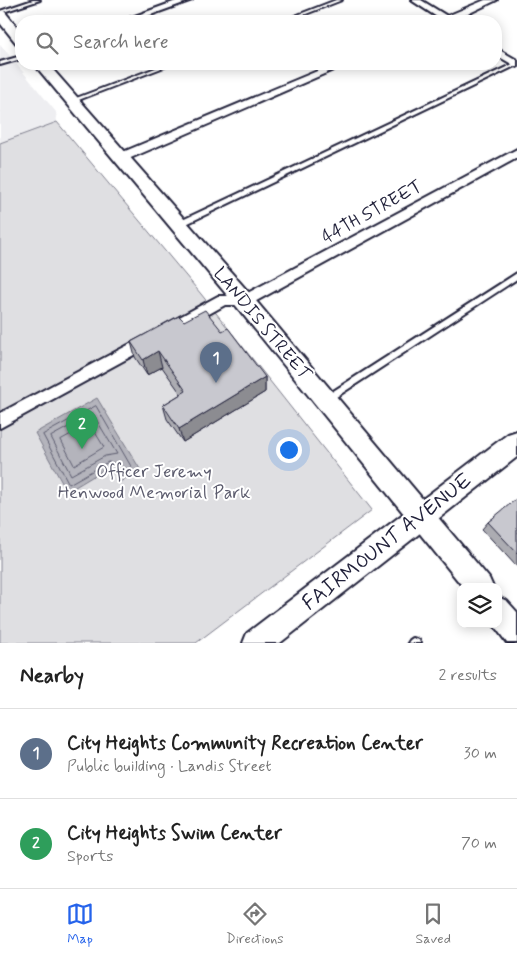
<!DOCTYPE html>
<html lang="en">
<head>
<meta charset="utf-8">
<style>
  body { margin:0; font-family:Mynerve,sans-serif; background:#f6f6f6; color:#222 }
  .controls { position:absolute; right:15px; bottom:15px; display:grid; overflow:hidden; border-radius:10px; box-shadow:0 2px 12px #0003 }
  .controls button { width:45px; height:45px; display:grid; place-items:center; padding:0; border:0; border-bottom:1px solid #e0e0e0; background:#fff; color:#222; font:25px sans-serif }
  .you { position:absolute; left:288px; top:449px; width:18px; height:18px; margin:-12px; border:4px solid #fff; border-radius:50%; background:#1a73e8; box-shadow:0 0 0 8px #1a73e833 }
  .badge { display:grid; place-items:center; width:32px; height:32px; border-radius:50%; background:#2563eb; color:#fff; font-size:16px; font-weight:700 }
  .pin { position:absolute; translate:-50% -41px; filter:drop-shadow(0 1px 2px #0008) }
  .pin::after { content:''; position:absolute; top:26px; width:18px; height:15px; background:inherit; clip-path:polygon(0 0,100% 0,50% 100%) }
  .list { margin:0; padding:0; list-style:none }
  h2 { display:flex; justify-content:space-between; align-items:center; height:65px; margin:0; padding:0 20px; font-size:21px }
  h2 small { font-size:16px; font-weight:400; color:#767676 }
  .list li { display:grid; grid-template-columns:32px 1fr auto; gap:15px; align-items:center; box-sizing:border-box; height:90px; padding:0 20px; border-top:1px solid #e0e0e0 }
  .list b { display:block; font-size:19px; white-space:nowrap }
  .list p { margin:0; font-size:16px; white-space:nowrap; color:#767676 }
  .list em { font-size:16px; font-style:normal; color:#767676 }
  .icon { flex:none; width:28px; height:28px; fill:none; stroke:currentColor; stroke-width:2; stroke-linecap:round; stroke-linejoin:round }
  .map { position:relative; flex:none; width:517px; height:643px; overflow:hidden }
  .search { position:absolute; background:#fff; box-shadow:0 2px 12px #0003; left:15px; right:15px; top:15px; height:55px; display:flex; align-items:center; gap:12px; box-sizing:border-box; padding:0 18px; border-radius:20px; color:#767676; font-size:19px }
  .sheet { height:245px; background:#fff }
  nav { display:flex; justify-content:space-around; align-items:center; box-sizing:border-box; height:70px; border-top:1px solid #e0e0e0; background:#fff; font-size:14px; color:#767676 }
  nav a { display:grid; justify-items:center; gap:2px }
  nav .on { color:#2563eb }
  .map>svg:first-child { display:block }
  .built { fill:#eeeef1 }
  .green { fill:#dfdfe2; stroke:#80808e }
  .water { fill:#b4b4bc; stroke:#7a7a88 }
  .lines { fill:none; stroke-linecap:round; stroke-linejoin:round }
  .shore { stroke:#5c5c6f; stroke-width:1 }
  .lane-casing { stroke:#22223b; stroke-width:4 }
  .street-casing { stroke:#22223b; stroke-width:4 }
  .secondary-casing { stroke:#22223b; stroke-width:4 }
  .primary-casing { stroke:#22223b; stroke-width:4 }
  .lane { fill:#fff; fill-rule:evenodd }
  .street { fill:#fff; fill-rule:evenodd }
  .secondary { fill:#fff; fill-rule:evenodd }
  .primary { fill:#fff; fill-rule:evenodd }
  .wall { fill:#acacb2; stroke:#22223b }
  .shaded-wall { fill:#8c8c91; stroke:#22223b }
  .building { fill:#c8c8cf; stroke:#22223b }
  .labels { text-anchor:middle; dominant-baseline:central; stroke-width:4; stroke-linejoin:round; paint-order:stroke }
  .street-label { font-size:18px; fill:#22223b; stroke:#fff }
  .park-label { font-size:18px; fill:#5b5b6d; stroke:#fff }
  .near-street-label { font-size:21px; fill:#22223b; stroke:#fff }
</style>
</head>
<body>
<div class="map">
<svg width="517" height="643" viewBox="0 0 517 643">
  <rect width="100%" height="100%" fill="#fff"/>
  <filter id="ink" filterUnits="userSpaceOnUse"><feTurbulence type="fractalNoise" baseFrequency=".02" numOctaves="2"/><feDisplacementMap in="SourceGraphic" scale="10" xChannelSelector="R" yChannelSelector="G"/><feConvolveMatrix kernelMatrix="1 2 1 2 8 2 1 2 1" color-interpolation-filters="sRGB"/></filter>
  <g filter="url(#ink)">
    <polygon class="built" points="0,44 56,112 57,122 0,143"/>
    <polygon class="green" points="57,122 201,294 372,510 196,643 0,643 0,143"/>
    <polygon class="water" points="97,398 140,469 120,482 110,466 67,492 35,433"/>
    <g class="lines">
      <g class="shore">
        <polygon points="96,406 132,468 122,474 114,463 108,462 69,484 43,435"/>
        <polygon points="93,414 117,454 105,456 71,475 51,437"/>
        <polygon points="90,424 104,447 74,465 61,440"/>
      </g>
      <defs>
        <g id="lane">
          <polygon points="33,0 40,0 0,13 0,11"/>
          <polygon points="336,0 342,0 288,21 282,21"/>
          <polygon points="21,56 21,59 0,65 0,62"/>
          <polygon points="517,62 517,65 180,227 178,227 175,225 176,223"/>
          <polygon points="166,64 172,64 76,101 74,102 71,100"/>
          <polygon points="517,273 517,279 330,401 327,402 324,401 323,399 324,397"/>
          <polygon points="413,638 419,640 421,643 408,643 410,640"/>
        </g>
        <g id="street">
          <polygon points="179,0 192,0 134,21 121,21"/>
          <polygon points="411,0 421,0 447,16 485,0 497,0 453,21 439,21 440,19"/>
          <polygon points="496,48 517,60 517,67 496,55"/>
          <polygon points="334,64 347,64 126,160 122,161 116,157 118,154"/>
          <polygon points="517,149 517,158 249,305 225,305 173,334 163,334 161,330 163,326 218,296 242,296"/>
          <polygon points="149,334 154,336 156,340 154,344 0,428 0,413"/>
        </g>
        <g id="secondary">
          <polygon points="0,11 5,12 21,32 21,44 16,43 0,23"/>
          <polygon points="34,64 48,64 251,295 489,578 493,587 463,587 237,307"/>
          <polygon points="498,597 507,601 517,612 517,643 507,643 493,624 498,624"/>
        </g>
        <polygon id="primary" points="517,431 517,457 280,643 243,643 247,633 508,434"/>
      </defs>
      <use href="#lane" class="lane-casing"/>
      <use href="#street" class="street-casing"/>
      <use href="#secondary" class="secondary-casing"/>
      <use href="#primary" class="primary-casing"/>
      <use href="#lane" class="lane"/>
      <use href="#street" class="street"/>
      <use href="#secondary" class="secondary"/>
      <use href="#primary" class="primary"/>
    </g>
    <g class="wall">
      <polygon points="184,321 222,331 265,377 265,392 183,442 167,419 163,405 181,394 162,367 147,375 135,357 131,342"/>
      <polygon points="517,500 517,567 482,529 488,522"/>
    </g>
    <g class="shaded-wall">
      <polygon points="158,351 162,367 147,375 143,360"/>
      <polygon points="265,377 265,392 183,442 179,429"/>
    </g>
    <g class="building">
      <polygon points="205,310 222,331 228,328 265,377 179,429 163,405 186,391 158,351 143,360 131,342 179,316 184,321"/>
      <polygon points="516,499 517,500 517,553 488,522"/>
    </g>
  </g>
  <g class="labels">
    <g class="street-label">
      <text transform="translate(372 212) rotate(-29)">44TH STREET</text>
      <text transform="translate(262 324) rotate(50)">LANDIS STREET</text>
    </g>
    <g class="park-label">
      <text x="154" y="472">Officer Jeremy<tspan x="154" dy="21">Henwood Memorial Park</tspan></text>
    </g>
    <g class="near-street-label">
      <text transform="translate(387 542) rotate(-38)">FAIRMOUNT AVENUE</text>
    </g>
  </g>
</svg>
<div class="controls">
<button><svg class="icon" aria-label="layers" viewBox="0 0 24 24"><path d="M12 4l9 5-9 5-9-5zM3 14l9 5 9-5"/></svg></button>
</div>
<div class="you"></div>
<div class="pin badge" style="left:216px;top:383px;background:#5c6f8a">1</div>
<div class="pin badge" style="left:82px;top:449px;background:#2e9e5b">2</div>
<div class="search"><svg class="icon" aria-label="search" viewBox="0 0 24 24"><circle cx="10" cy="10" r="6"/><path d="M15 15l6 6"/></svg>Search here</div>
</div>
<section class="sheet">
<h2>Nearby<small>2 results</small></h2>
<ul class="list">
<li><span class="badge" style="background:#5c6f8a">1</span><div><b>City Heights Community Recreation Center</b><p>Public building · Landis Street</p></div><em>30 m</em></li>
<li><span class="badge" style="background:#2e9e5b">2</span><div><b>City Heights Swim Center</b><p>Sports</p></div><em>70 m</em></li>
</ul>
</section>
<nav>
<a class="on"><svg class="icon" aria-label="map" viewBox="0 0 24 24"><path d="M3 6l6-2 6 2 6-2v14l-6 2-6-2-6 2zM9 4v14M15 6v14"/></svg>Map</a>
<a><svg class="icon" aria-label="directions" viewBox="0 0 24 24"><path d="M12 3l9 9-9 9-9-9zM9 14v-3h6M13 9l2 2-2 2"/></svg>Directions</a>
<a><svg class="icon" aria-label="saved" viewBox="0 0 24 24"><path d="M7 4h10v16l-5-4-5 4z"/></svg>Saved</a>
</nav>
</body>
</html>
